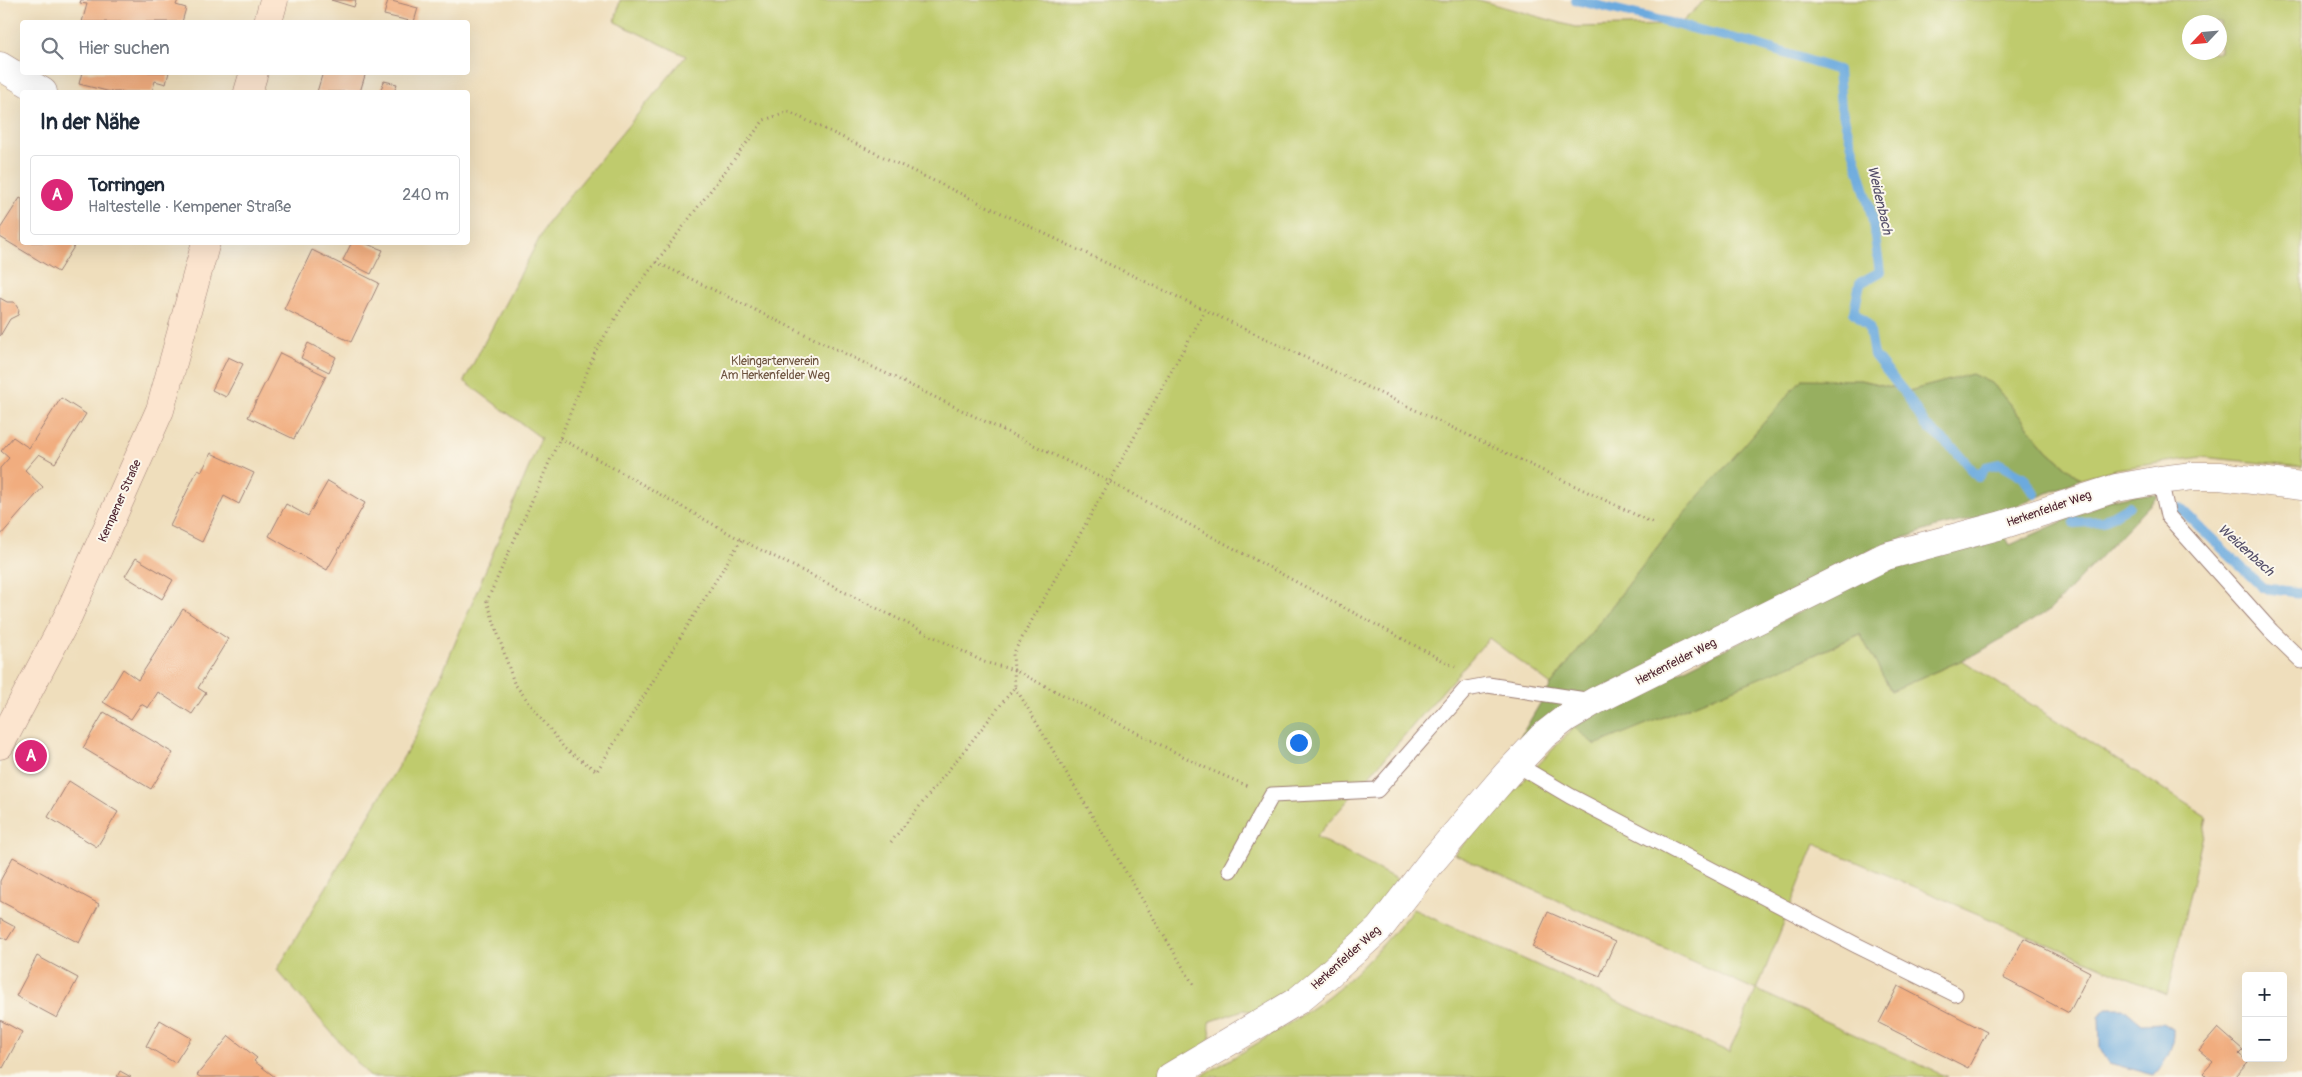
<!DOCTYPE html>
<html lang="de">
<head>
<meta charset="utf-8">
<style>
  body { margin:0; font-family:Pangolin,sans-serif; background:#f2f2f3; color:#1f2937 }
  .controls { position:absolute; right:15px; bottom:15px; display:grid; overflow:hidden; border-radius:5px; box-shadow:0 5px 20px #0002 }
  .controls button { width:45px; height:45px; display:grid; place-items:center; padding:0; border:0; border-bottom:1px solid #e0e1e3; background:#fff; color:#1f2937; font:25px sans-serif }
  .compass { position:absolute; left:2182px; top:15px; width:45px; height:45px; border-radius:50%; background:#fff; box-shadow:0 5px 20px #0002; rotate:244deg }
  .you { position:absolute; left:1298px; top:742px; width:18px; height:18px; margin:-12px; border:4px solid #fff; border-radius:50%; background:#1a73e8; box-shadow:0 0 0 8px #1a73e833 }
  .badge { display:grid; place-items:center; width:32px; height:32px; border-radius:50%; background:#db2777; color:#fff; font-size:16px; font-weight:700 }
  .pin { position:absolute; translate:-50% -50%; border:2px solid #fff; box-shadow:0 1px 5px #0006 }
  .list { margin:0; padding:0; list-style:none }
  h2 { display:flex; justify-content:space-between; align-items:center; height:65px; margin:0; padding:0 20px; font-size:21px }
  h2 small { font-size:16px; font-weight:400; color:#747a83 }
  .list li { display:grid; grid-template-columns:32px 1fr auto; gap:15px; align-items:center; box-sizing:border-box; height:80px; margin:0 10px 10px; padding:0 10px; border:1px solid #e0e1e3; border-radius:5px }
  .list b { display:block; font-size:19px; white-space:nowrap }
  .list p { margin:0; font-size:16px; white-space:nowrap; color:#747a83 }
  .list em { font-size:16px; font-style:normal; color:#747a83 }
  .icon { flex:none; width:28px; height:28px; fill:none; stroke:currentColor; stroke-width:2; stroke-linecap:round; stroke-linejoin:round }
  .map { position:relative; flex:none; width:2302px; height:1077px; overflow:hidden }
  .search { position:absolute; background:#fff; box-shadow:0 5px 20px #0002; left:20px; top:20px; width:450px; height:55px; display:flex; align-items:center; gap:12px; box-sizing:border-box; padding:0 18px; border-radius:5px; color:#747a83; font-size:19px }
  .panel { position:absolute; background:#fff; box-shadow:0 5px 20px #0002; left:20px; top:90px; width:450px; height:155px; border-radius:5px }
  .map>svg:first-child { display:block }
  .green { fill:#bfcb6d; stroke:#84754c; fill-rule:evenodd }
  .forest { fill:#97af60; stroke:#706746 }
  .water { fill:#6caade; stroke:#5b6484 }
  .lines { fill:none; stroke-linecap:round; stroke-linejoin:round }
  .stream { stroke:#6caade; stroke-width:10 }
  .building { fill:#f1ad7f }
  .service-casing { stroke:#9c7e74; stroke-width:17 }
  .minor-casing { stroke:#9c7e74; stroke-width:29 }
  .secondary-casing { stroke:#9c7e74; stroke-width:29 }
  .path { stroke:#9c7e74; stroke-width:3; stroke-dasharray:1 4; stroke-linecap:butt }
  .service { stroke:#fff; stroke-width:15 }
  .minor { stroke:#fff; stroke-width:28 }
  .secondary { stroke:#fce5cf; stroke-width:28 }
  .labels { text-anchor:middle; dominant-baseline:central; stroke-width:4; stroke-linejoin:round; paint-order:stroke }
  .park-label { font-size:12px; fill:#6d533f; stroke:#fbf7ec }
  .street-label { font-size:12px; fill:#4a1f2b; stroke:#fbf7ec }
  .water-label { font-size:14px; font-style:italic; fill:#56506a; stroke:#fbf7ec }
</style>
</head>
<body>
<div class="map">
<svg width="2302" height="1077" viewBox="0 0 2302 1077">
  <rect width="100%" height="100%" fill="#fbf7ec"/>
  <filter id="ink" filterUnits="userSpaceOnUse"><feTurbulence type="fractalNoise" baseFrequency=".02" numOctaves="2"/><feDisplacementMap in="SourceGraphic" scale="10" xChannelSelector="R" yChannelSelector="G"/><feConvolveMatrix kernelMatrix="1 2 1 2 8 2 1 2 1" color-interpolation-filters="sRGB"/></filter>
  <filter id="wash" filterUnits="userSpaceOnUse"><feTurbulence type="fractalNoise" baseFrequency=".0096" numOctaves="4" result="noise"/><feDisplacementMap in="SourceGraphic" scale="20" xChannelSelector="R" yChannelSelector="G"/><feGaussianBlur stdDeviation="1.12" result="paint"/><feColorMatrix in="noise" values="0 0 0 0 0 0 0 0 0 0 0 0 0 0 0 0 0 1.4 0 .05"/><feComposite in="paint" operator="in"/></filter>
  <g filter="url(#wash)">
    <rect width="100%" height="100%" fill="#efdebc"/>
    <g class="green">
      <path d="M 620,0 L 1479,0 L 1575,27 L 1679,25 L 1705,0 L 2302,0 L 2302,467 L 2202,457 L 2116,469 L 2081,479 L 2048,451 L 1993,384 L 1972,375 L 1909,391 L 1860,380 L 1675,524 L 1551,685 L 1489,638 L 1316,837 L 1404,883 L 1374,921 L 1262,1013 L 1243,1010 L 1209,1022 L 1211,1037 L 1202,1048 L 1154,1077 L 370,1077 L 277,970 L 416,736 L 541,438 L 464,381 L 548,222 L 686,56 L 615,22 ZM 2190,22 L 2220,22 L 2220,52 L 2190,52 Z"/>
      <path d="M 1861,634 L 1891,691 L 1962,660 L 2207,817 L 2167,995 L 1815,844 L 1757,990 L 1947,1077 L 1200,1077 C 1239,1054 1278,1032 1315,1006 C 1352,980 1384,945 1413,909 L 1729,1052 L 1756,990 L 1454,854 L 1574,727 L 1794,664 Z"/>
    </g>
    <g class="forest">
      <polygon points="1972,374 1993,384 2048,451 2081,479 2000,513 1936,527 1874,548 1512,751 1551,685 1675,524 1802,379 1860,380 1909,391"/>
      <polygon points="2134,495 2159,495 2050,610 1976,654 1891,691 1860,634 1794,664 1595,745 1574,727 1599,712 1883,570 2005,536 2010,545 2110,500"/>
    </g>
    <path class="water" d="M 2107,1008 L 2123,1008 L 2142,1024 L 2162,1023 L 2173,1029 C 2174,1048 2167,1061 2154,1075 L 2109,1063 L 2100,1048 L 2099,1017 Z"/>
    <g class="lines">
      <g class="stream">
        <polyline points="1576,0 1752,43 1838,70 1841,107 1872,216 1880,272 1860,283 1854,312 1869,326 1874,355 1908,397 1925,425 1957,452 1978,477 1986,467 2000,464 2023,477 2035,494"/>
        <polyline points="2180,508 2263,588 2302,593"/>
        <polyline points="2075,521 2074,523 2103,521 2129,506"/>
      </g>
    </g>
    <g id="blocks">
      <g class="building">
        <polygon points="81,0 178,0 176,5 186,8 182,22 82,22 87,4 80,3"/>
        <polygon points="331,0 356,0 354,7"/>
        <polygon points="388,0 418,8 414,22 384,15"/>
        <polygon points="82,72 169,72 166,84 155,81 152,92 111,92 79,84"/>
        <polygon points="323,72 366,72 360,92 317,92"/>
        <polygon points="384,81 397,84 394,92 380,92"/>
        <polygon points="20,198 22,199 22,242 77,242 58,272 0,237 0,229"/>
        <polygon points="352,242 361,242 383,250 371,274 343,260"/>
        <polygon points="312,250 379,283 351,342 284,309"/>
        <polygon points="0,298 7,302 14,302 19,310 18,315 10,319 0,336"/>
        <polygon points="308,343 336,357 329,372 301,358"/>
        <polygon points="280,353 326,376 294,439 248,417"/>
        <polygon points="228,357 243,364 226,397 212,390"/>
        <polygon points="61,398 86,414 55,463 39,454 25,470 43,487 0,536 0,468 9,458 1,451 13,437 29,448"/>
        <polygon points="211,453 254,473 239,504 224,496 202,542 170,526 198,469 202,471"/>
        <polygon points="328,481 365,503 327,570 269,536 286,504 308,516"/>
        <polygon points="136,558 173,580 162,599 125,576"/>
        <polygon points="183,609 228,639 198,688 206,693 192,714 158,692 148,708 141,704 131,719 103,702 123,669 138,680"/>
        <polygon points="104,712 173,753 151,789 83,748"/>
        <polygon points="69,781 118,812 97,847 48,817"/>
        <polygon points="13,857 99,904 79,943 0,901 0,881"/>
        <polygon points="1548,912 1615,942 1600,976 1532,947"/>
        <polygon points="0,919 15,927 7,940 0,936"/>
        <polygon points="2024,938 2090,972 2069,1013 2003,978"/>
        <polygon points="37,956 78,978 57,1018 16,996"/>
        <polygon points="1898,986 1987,1032 1968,1068 1879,1023"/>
        <polygon points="0,1020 22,1032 3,1068 0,1066"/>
        <polygon points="160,1020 191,1038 175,1063 146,1046"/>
        <polygon points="2218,1028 2243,1050 2239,1054 2248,1062 2234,1077 2207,1077 2203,1073 2213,1062 2199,1050"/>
        <polygon points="229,1036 257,1058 254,1061 275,1077 200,1077 197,1075"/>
        <polygon points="120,1071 131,1077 117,1077"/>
      </g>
    </g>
  </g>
  <g filter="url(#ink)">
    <use href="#blocks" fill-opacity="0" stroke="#9c7e74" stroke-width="1"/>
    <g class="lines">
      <defs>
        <g id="service">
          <polyline points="2160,480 2168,516 2271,631 2302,661"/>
          <polyline points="1516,764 1570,796 1856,945 1955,994"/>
          <polyline points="1230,870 1272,795 1377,790 1466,689 1488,685 1592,701"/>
        </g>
        <g id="minor">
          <polyline points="0,66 43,92"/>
          <polyline points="1170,1077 1297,1001 1328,975 1379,929 1433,860 1507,774 1543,736 1566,718 1595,701 1886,556 2002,525 2116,488 2160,480 2193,476 2220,476 2302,486"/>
        </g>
        <g id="secondary">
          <polyline points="268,22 274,0"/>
          <polyline points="248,92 254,72"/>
          <polyline points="0,745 68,616 160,410 206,242"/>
        </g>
      </defs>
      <use href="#service" class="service-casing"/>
      <use href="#minor" class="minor-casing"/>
      <use href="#secondary" class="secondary-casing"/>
      <g class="path">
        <polyline points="656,262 1110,482 1455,667"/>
        <polyline points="560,438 741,540 984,662 1014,670 1208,769 1248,786"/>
        <polyline points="741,540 597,771 565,749 514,683 487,601 560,438 596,350 625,303 764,120 789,112 1655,524"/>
        <polyline points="1015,687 1193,984"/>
        <polyline points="891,842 1015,687 1013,654 1205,311"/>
      </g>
      <use href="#service" class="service"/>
      <use href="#minor" class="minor"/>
      <use href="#secondary" class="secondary"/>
    </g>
  </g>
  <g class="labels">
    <g class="park-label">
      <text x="775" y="361">Kleingartenverein<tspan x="775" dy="14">Am Herkenfelder Weg</tspan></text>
    </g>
    <g class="street-label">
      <text transform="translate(120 501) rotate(-66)">Kempener Straße</text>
      <text transform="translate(2049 509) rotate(-19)">Herkenfelder Weg</text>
      <text transform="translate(1676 662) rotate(-27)">Herkenfelder Weg</text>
      <text transform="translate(1346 958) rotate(-42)">Herkenfelder Weg</text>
    </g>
    <g class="water-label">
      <text transform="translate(1880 200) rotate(77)">Weidenbach</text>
      <text transform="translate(2246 550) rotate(42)">Weidenbach</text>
    </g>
  </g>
</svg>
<div class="controls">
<button>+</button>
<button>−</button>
</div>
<svg class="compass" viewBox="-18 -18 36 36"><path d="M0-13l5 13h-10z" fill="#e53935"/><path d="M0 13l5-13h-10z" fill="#747a83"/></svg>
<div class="you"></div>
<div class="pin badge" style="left:31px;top:756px">A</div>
<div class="search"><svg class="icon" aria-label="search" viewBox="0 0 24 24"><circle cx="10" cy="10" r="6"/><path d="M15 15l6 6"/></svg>Hier suchen</div>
<section class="panel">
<h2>In der Nähe<small></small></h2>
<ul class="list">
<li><span class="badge">A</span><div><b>Torringen</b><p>Haltestelle · Kempener Straße</p></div><em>240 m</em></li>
</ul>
</section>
</div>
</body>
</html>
